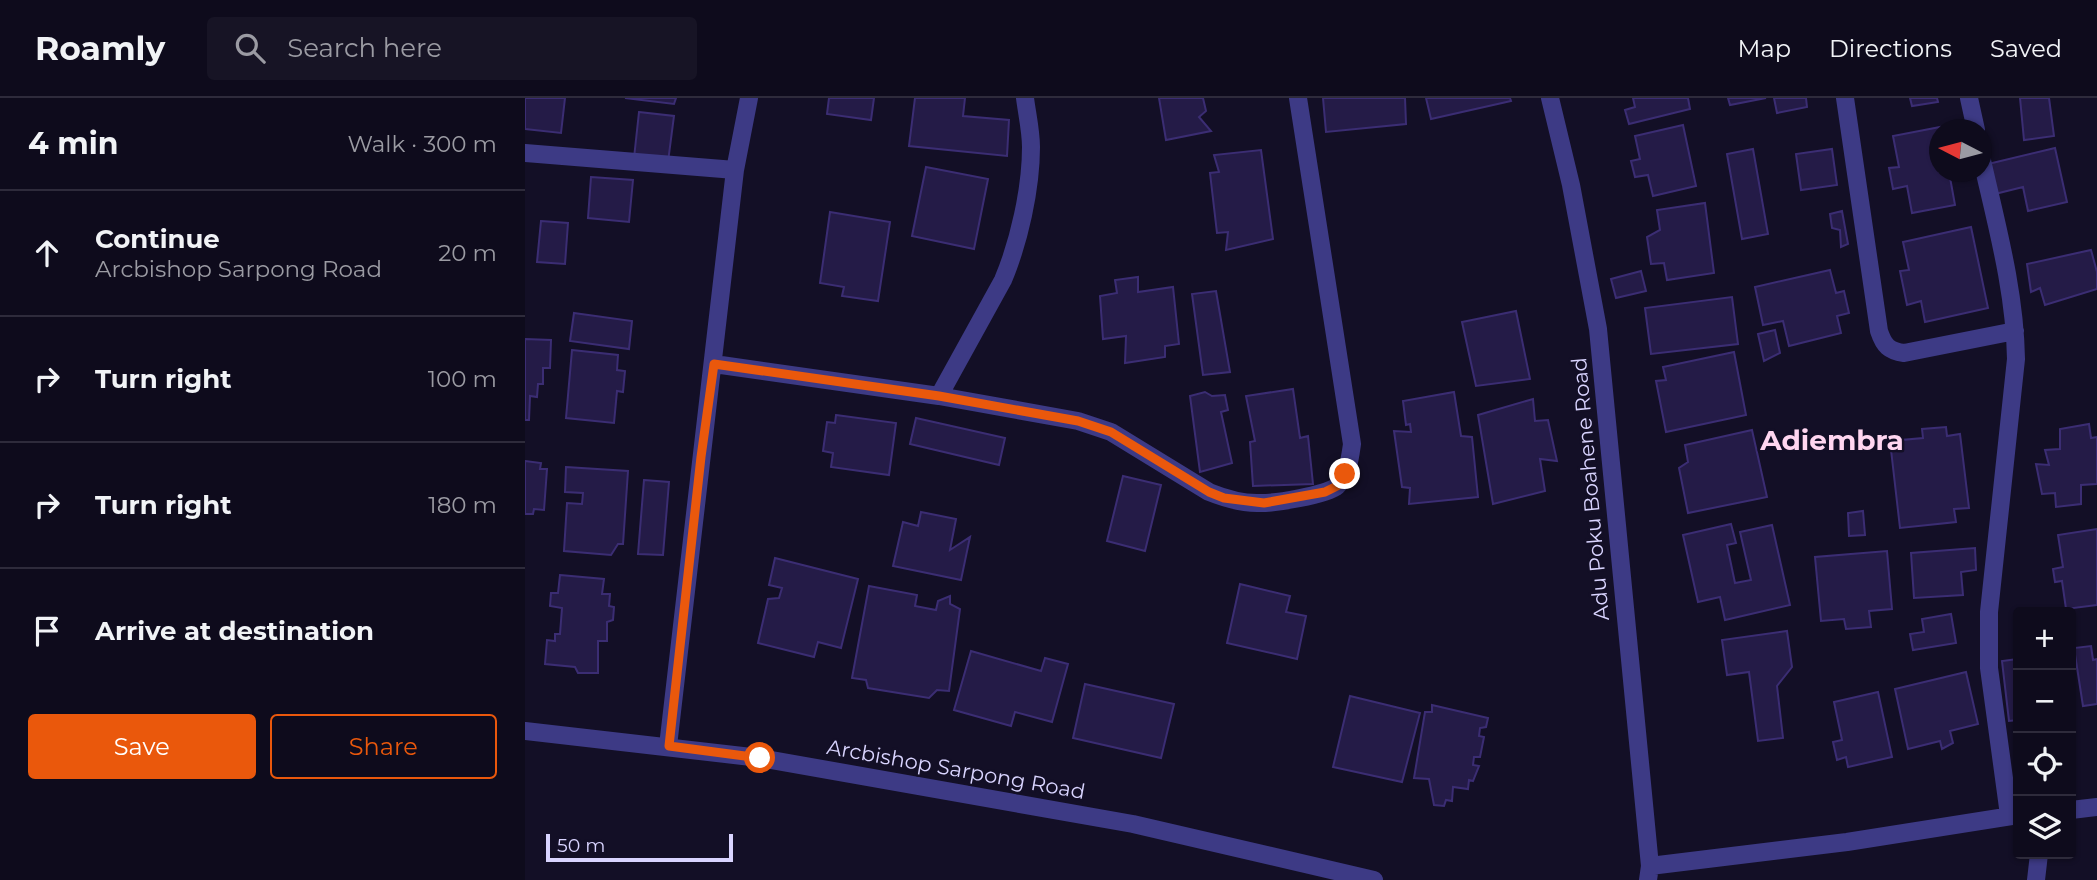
<!DOCTYPE html>
<html lang="en">
<head>
<meta charset="utf-8">
<style>
  :root { --surface:#0e0b1c; --page:#171425; --text:#f1f3f6; --muted:#9b9ba3; --line:#2e2b3b; --accent:#ea580c }
  body { margin:0; font-family:Montserrat,sans-serif; background:var(--page); color:var(--text) }
  .controls { position:absolute; right:21px; bottom:21px; display:grid; overflow:hidden; border-radius:7px; box-shadow:0 2px 5px #0004 }
  .controls button { width:63px; height:63px; display:grid; place-items:center; padding:0; border:0; border-bottom:2px solid var(--line); background:var(--surface); color:var(--text); font:35px sans-serif }
  .compass { position:absolute; left:1404px; top:21px; width:63px; height:63px; border-radius:50%; background:var(--surface); box-shadow:0 2px 5px #0004; rotate:276deg }
  .scale { position:absolute; left:21px; bottom:18px; width:187px; box-sizing:border-box; padding-left:7px; border:4px solid #d9d4ff; border-top:0; font-size:19px; line-height:24px; white-space:nowrap; color:#d9d4ff; -webkit-text-stroke:5px #130f26; paint-order:stroke }
  .stop { position:absolute; width:21px; height:21px; margin:-16px; border:5px solid #ea580c; border-radius:50%; background:#fff }
  .stop.end { background:#ea580c; border-color:#fff; box-shadow:0 2px 7px #0008 }
  .list { margin:0; padding:0; list-style:none }
  h2 { display:flex; justify-content:space-between; align-items:center; height:91px; margin:0; padding:0 28px; font-size:30px }
  h2 small { font-size:23px; font-weight:400; color:var(--muted) }
  .list li { display:grid; grid-template-columns:46px 1fr auto; gap:21px; align-items:center; box-sizing:border-box; height:126px; padding:0 28px; border-top:2px solid var(--line) }
  .list b { display:block; font-size:26px; white-space:nowrap }
  .list p { margin:0; font-size:23px; white-space:nowrap; color:var(--muted) }
  .list em { font-size:23px; font-style:normal; color:var(--muted) }
  .actions { display:flex; gap:14px; padding:21px 28px }
  .actions a { flex:1; padding:16px 0; border:2px solid var(--accent); border-radius:7px; text-align:center; font-size:24px; color:var(--accent) }
  .actions .main { background:var(--accent); color:#fff }
  .icon { flex:none; width:38px; height:38px; fill:none; stroke:currentColor; stroke-width:2; stroke-linecap:round; stroke-linejoin:round }
  .map { position:relative; flex:none; width:1572px; height:782px; overflow:hidden }
  header { display:flex; align-items:center; gap:42px; box-sizing:border-box; height:98px; padding:0 35px; background:var(--surface); border-bottom:2px solid var(--line) }
  header strong { font-size:33px }
  nav { display:flex; gap:38px; margin-inline-start:auto; font-size:24px }
  .search { width:490px; height:63px; background:var(--page); display:flex; align-items:center; gap:18px; box-sizing:border-box; padding:0 24px; border-radius:7px; color:var(--muted); font-size:26px }
  main { display:flex }
  aside { flex:1; background:var(--surface) }
  .map>svg:first-child { display:block }
</style>
</head>
<body>
<header>
<strong>Roamly</strong>
<div class="search"><svg class="icon" aria-label="search" viewBox="0 0 24 24"><circle cx="10" cy="10" r="6"/><path d="M15 15l6 6"/></svg>Search here</div>
<nav><a>Map</a><a>Directions</a><a>Saved</a></nav>
</header>
<main>
<aside>
<h2>4 min<small>Walk · 300 m</small></h2>
<ul class="list">
<li><svg class="icon" aria-label="ahead" viewBox="0 0 24 24"><path d="M12 20V5M6 11l6-6 6 6"/></svg><div><b>Continue</b><p>Arcbishop Sarpong Road</p></div><em>20 m</em></li>
<li><svg class="icon" aria-label="right" viewBox="0 0 24 24"><path d="M7 20v-9h11M14 6l5 5-5 5"/></svg><div><b>Turn right</b></div><em>100 m</em></li>
<li><svg class="icon" aria-label="right" viewBox="0 0 24 24"><path d="M7 20v-9h11M14 6l5 5-5 5"/></svg><div><b>Turn right</b></div><em>180 m</em></li>
<li><svg class="icon" aria-label="arrive" viewBox="0 0 24 24"><path d="M6 21V4h12l-3 4 3 4H6"/></svg><div><b>Arrive at destination</b></div></li>
</ul>
<div class="actions"><a class="main">Save</a><a>Share</a></div>
</aside>
<div class="map">
<svg width="1572" height="782" viewBox="0 0 1572 782">
  <rect width="100%" height="100%" fill="#130f26"/>
  <path fill="#241b47" stroke="#3b2d73" stroke-width="2" d="M0,0h40l-4,35 -36,-4z
    M100,0h51l-2,6z
    M304,0h45l-3,22 -44,-6z
    M390,0h50l-2,18 46,4 -2,36 -98,-10z
    M634,0h44l3,13 -7,6 12,14 -45,9z
    M798,0h82l1,26 -80,8z
    M901,0h84l1,3 -80,18z
    M1108,0h55l2,11 -61,15 -4,-14 10,-3z
    M1203,0h38l-36,7z
    M1249,0h32l1,9 -30,6z
    M1385,0h27l1,4 -26,4z
    M1495,0h29l5,38 -30,4z
    M114,14l35,4 -6,46 -34,-4z
    M1158,27l13,61 -43,10 -5,-21 -13,2 -4,-16 9,-2 -5,-23z
    M1415,29l-1,45h10l6,33 -43,8 -5,-27 -14,3 -4,-21 10,-1 -6,-31z
    M1530,50l12,54 -39,9 -5,-24 -28,7 -7,-30z
    M1228,51l15,85 -26,5 -15,-85z
    M1307,51l5,36 -36,5 -5,-36z
    M736,52l12,89 -47,11 2,-18 -11,1 -7,-60 9,-1 -5,-17z
    M401,69l62,12 -14,70 -62,-13z
    M66,79l42,3 -4,42 -41,-4z
    M1180,105l9,70 -47,7 -3,-17 -13,1 -4,-27 13,-7 -3,-20z
    M1317,113l6,33 -7,3 -1,-17 -8,-2 -2,-14z
    M305,114l60,10 -12,79 -36,-5 2,-9 -24,-4z
    M16,123l27,2 -3,41 -28,-2z
    M1446,129l17,81 -63,14 -4,-21 -14,4 -7,-34 9,-1 -6,-28z
    M1566,152l6,22v17l-52,16 -5,-17 -9,4 -4,-28z
    M1305,172l6,23 8,-2 5,22 -12,3 4,17 -52,13 -6,-25 -20,4 -8,-38z
    M1116,173l5,20 -30,7 -5,-19z
    M613,179v15l35,-5 6,57 -14,2v11l-40,6 1,-27 -23,3 -3,-43 17,-3 -2,-13z
    M691,193l14,81 -27,3 -11,-81z
    M1207,199l6,47 -87,10 -6,-46z
    M991,213l14,68 -54,7 -14,-64z
    M49,215l58,8 -3,28 -59,-8z
    M1250,232l5,23 -16,8 -6,-27z
    M0,241l26,1 -1,28h-7v16h-5l-1,13 -7,-1 -1,24h-4z
    M47,252l46,5 -1,15 8,1 -2,21 -6,-1 -3,32 -48,-5z
    M1209,254l12,63 -80,17 -10,-51 10,-1 -3,-13z
    M768,291l7,49 8,-2 5,48 -60,2 -3,-44 5,-1 -9,-45z
    M680,294l7,4 13,-1 3,15 -7,2 11,51 -32,9 -10,-76z
    M929,294l7,44 11,1 6,60 -69,7 1,-16 -8,-1 -8,-56 17,1 -1,-8 -4,1 -3,-24z
    M1008,301l2,22 13,-1 9,41 -17,-2 5,32 -52,13 -15,-89z
    M311,317l60,8 -7,52 -58,-8 2,-14 -10,-2 4,-29 8,1z
    M391,320l89,20 -6,27 -89,-21z
    M1564,326l2,14 6,-1v47l-16,1v19l-25,3 -1,-14 -13,1 -6,-30 13,1 -4,-15 15,-1v-20z
    M1421,329l1,9 13,-2 9,74 -15,1 2,13 -56,6 -10,-87 33,-3 -1,-9z
    M1227,332l15,67 -79,16 -9,-45 9,-6 -3,-17z
    M0,363l16,2 -1,6h7l-3,41 -10,-1 -1,5h-8z
    M41,369l62,4 -5,73h-5l-7,11 -47,-4 3,-48 15,1 1,-11 -18,-1z
    M598,378l38,9 -16,66 -38,-10z
    M119,382l25,2 -6,73 -25,-1z
    M1338,413l2,24 -16,1 -1,-23z
    M396,414l35,7 -6,31 20,-13 -9,43 -68,-14 10,-44 15,4z
    M1206,426l5,19 -9,2 8,38 16,-3 -11,-48 32,-7 18,80 -65,15 -5,-23 -22,5 -15,-67z
    M1572,431v76l-31,4 -4,-28 -7,1 -2,-13 10,-2 -5,-32z
    M1450,450l1,22 -15,2 2,23 -49,3 -3,-45z
    M1362,453l5,58 -23,2 2,16 -25,2 -2,-10 -23,2 -6,-64z
    M250,460l83,21 -17,69 -23,-6 -4,15 -56,-14 10,-44 11,-1 3,-10 -13,-3z
    M35,477l44,4 -2,15h8l-1,12 5,1 -1,13 -6,2v19h-9v32h-20l-3,-6 -30,-3 2,-24 8,1v-7h5l2,-26 -12,-2 1,-13h7z
    M715,486l50,12 -4,16 20,4 -9,43 -70,-16z
    M344,488l48,9 -2,11 21,4 2,-9 12,-5v8l10,5 -11,82 -12,-1 -8,8 -61,-10 -2,-8 -14,-2z
    M1426,516l5,29 -43,7 -3,-16 14,-2 -2,-13z
    M1262,533l5,36 -15,19 6,52 -25,3 -9,-69 -22,3 -5,-35z
    M1566,548l2,14 4,-1v45l-14,2 -9,-58z
    M446,553l70,20 4,-13 23,6 -16,58 -37,-10 -4,14 -57,-16z
    M1493,561v61l-9,1 -7,-60z
    M1441,574l12,52 -28,7 3,12 -11,6 -2,-8 -32,8 -13,-60z
    M560,586l89,20 -13,54 -88,-20z
    M1353,594l14,65 -44,10 -2,-10 -9,3 -4,-18 9,-2 -8,-38z
    M825,598l70,17 -18,69 -69,-15z
    M907,607l56,13 -2,9 -6,1 -1,8 5,1 -4,20h-6l-1,8 6,1 -6,15 -4,-1 -1,9 -15,-2 -1,14 -6,-1 -2,6 -10,-1 -5,-26 -15,-1 11,-66h7z"/>
  <g fill="none" stroke-linecap="round" stroke-linejoin="round">
    <path stroke="#3d3a85" stroke-width="18" d="M1025,0l21,87 27,144 52,537 -2,14
      M1320,0l34,233c5,15 10,20 25,22l111,-22
      M1444,0l7,32
      M0,55l210,17
      M1456,58c15,67 34,134 35,203l-27,253v56l20,147
      M189,266l225,32 139,25 33,11 98,60c15,6 32,11 48,11 15,1 70,-8 80,-17 11,-10 13,-28 15,-42l-54,-346
      M414,298l64,-116c16,-38 28,-91 28,-133 0,-16 -4,-33 -6,-49
      M0,633l235,27 373,66 241,56
      M143,648l67,-576 14,-72
      M1546,712l26,-3
      M1125,768l197,-24 171,-27
      M1511,782l3,-26"/>
  </g>
  <g fill="none" stroke-linecap="round" stroke-linejoin="round">
    <path stroke="#ea580c" stroke-width="9" d="M235,660l-91,-12 32,-289 13,-93 225,32 139,25 33,11 98,60 15,6 40,5 61,-11 12,-6 8,-12"/>
  </g>
  <g text-anchor="middle" dominant-baseline="central" stroke-width="5" stroke-linejoin="round" paint-order="stroke">
    <g font-size="21" fill="#d9d4ff" stroke="#130f26">
      <text transform="translate(1065 391) rotate(-95)">Adu Poku Boahene Road</text>
      <text transform="translate(431 671) rotate(10)">Arcbishop Sarpong Road</text>
    </g>
    <g font-size="28" font-weight="bold" fill="#ffd6f0" stroke="#130f26">
      <text x="1307" y="342">Adiembra</text>
    </g>
  </g>
</svg>
<div class="controls">
<button>+</button>
<button>−</button>
<button><svg class="icon" aria-label="locate" viewBox="0 0 24 24"><circle cx="12" cy="12" r="6"/><path d="M12 2v4M12 18v4M2 12h4M18 12h4"/></svg></button>
<button><svg class="icon" aria-label="layers" viewBox="0 0 24 24"><path d="M12 4l9 5-9 5-9-5zM3 14l9 5 9-5"/></svg></button>
</div>
<svg class="compass" viewBox="-18 -18 36 36"><path d="M0-13l5 13h-10z" fill="#e53935"/><path d="M0 13l5-13h-10z" fill="#9b9ba3"/></svg>
<div class="scale">50 m</div>
<div class="stop" style="left:235px;top:660px"></div>
<div class="stop end" style="left:820px;top:376px"></div>
</div>
</main>
</body>
</html>
